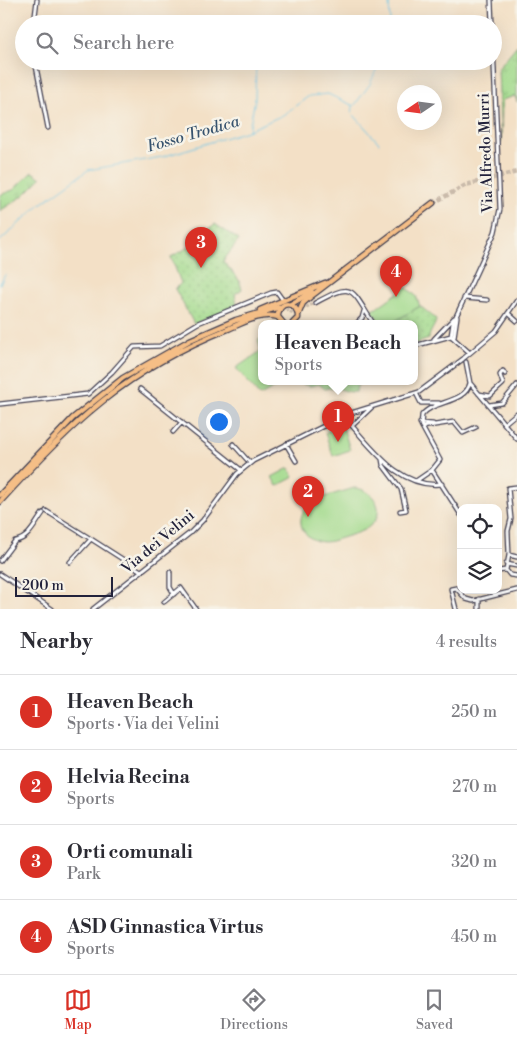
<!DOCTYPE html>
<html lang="en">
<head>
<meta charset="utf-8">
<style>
  :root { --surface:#fff; --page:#f2f2f3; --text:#2b2b33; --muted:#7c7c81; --line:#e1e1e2; --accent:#d93025 }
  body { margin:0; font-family:"Libre Bodoni",serif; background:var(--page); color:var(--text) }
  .controls { position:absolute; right:15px; bottom:15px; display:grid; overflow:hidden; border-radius:10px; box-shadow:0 5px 20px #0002 }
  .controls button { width:45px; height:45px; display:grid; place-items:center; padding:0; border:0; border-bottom:1px solid var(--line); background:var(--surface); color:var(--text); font:25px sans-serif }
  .compass { position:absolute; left:397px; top:85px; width:45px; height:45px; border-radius:50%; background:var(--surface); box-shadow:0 5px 20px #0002; rotate:257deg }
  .scale { position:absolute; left:15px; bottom:12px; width:98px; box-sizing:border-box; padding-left:5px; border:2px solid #22223b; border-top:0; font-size:14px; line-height:18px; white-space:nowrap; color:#22223b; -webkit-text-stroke:4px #f7f3e8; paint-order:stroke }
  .you { position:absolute; left:218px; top:421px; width:18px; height:18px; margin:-12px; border:4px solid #fff; border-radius:50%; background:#1a73e8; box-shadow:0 0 0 8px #1a73e833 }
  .badge { display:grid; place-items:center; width:32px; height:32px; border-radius:50%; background:var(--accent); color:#fff; font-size:16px; font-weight:700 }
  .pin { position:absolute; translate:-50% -41px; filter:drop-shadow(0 1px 2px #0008) }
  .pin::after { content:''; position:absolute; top:26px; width:18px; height:15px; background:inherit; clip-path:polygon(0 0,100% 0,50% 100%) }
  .popup { position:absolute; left:258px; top:320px; width:160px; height:65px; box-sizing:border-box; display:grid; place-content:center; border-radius:10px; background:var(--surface); filter:drop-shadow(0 1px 4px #0005); font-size:16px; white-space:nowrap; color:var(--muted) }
  .popup b { font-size:19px; color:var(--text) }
  .popup::after { content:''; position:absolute; left:50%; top:100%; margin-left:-10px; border:10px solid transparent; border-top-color:var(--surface) }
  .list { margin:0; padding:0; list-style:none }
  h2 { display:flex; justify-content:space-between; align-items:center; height:65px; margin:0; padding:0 20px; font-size:21px }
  h2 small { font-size:16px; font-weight:400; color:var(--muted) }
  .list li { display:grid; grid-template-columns:32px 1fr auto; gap:15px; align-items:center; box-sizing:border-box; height:75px; padding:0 20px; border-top:1px solid var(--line) }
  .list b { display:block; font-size:19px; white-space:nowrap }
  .list p { margin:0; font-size:16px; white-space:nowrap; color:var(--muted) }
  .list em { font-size:16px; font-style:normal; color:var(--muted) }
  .icon { flex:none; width:28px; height:28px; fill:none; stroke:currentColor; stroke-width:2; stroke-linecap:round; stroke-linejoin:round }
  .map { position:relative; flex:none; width:517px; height:609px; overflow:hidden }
  .search { position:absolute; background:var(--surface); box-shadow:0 5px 20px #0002; left:15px; right:15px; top:15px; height:55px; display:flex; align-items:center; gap:12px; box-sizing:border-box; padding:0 18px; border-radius:28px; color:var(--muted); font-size:19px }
  .sheet { height:365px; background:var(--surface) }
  nav { display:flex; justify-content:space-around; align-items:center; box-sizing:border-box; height:70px; border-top:1px solid var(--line); background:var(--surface); font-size:14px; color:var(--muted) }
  nav a { display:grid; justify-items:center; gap:2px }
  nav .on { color:var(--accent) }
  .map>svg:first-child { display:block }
</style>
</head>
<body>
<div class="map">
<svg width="517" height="609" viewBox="0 0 517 609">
  <defs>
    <pattern id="grass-tufts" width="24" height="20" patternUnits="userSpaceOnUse" patternTransform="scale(1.25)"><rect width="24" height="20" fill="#a2da8c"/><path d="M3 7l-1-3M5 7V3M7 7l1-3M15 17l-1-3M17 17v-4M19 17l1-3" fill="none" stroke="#8bbb7a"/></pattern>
    <pattern id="garden-dots" width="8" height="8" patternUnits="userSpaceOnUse" patternTransform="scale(1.25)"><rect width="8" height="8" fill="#a2da8c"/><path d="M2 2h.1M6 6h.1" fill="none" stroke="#8bbb7a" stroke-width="1.8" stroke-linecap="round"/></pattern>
  </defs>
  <rect width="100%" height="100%" fill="#f7f3e8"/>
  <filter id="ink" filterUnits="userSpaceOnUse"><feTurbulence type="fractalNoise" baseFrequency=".02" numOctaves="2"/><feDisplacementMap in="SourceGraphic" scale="10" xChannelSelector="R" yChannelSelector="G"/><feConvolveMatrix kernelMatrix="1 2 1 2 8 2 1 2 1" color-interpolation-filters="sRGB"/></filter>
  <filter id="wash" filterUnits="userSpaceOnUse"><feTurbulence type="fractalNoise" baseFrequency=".0096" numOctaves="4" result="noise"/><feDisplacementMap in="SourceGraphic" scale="20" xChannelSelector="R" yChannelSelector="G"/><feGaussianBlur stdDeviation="1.12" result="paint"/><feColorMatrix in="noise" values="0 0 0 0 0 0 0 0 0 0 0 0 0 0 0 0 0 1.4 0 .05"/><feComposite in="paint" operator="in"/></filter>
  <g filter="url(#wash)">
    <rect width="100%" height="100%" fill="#f3e0c6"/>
    <path fill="url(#grass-tufts)" stroke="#627e64" d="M517,45v57l-2,-6 -13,4 -1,43 -3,-75z
      M32,172l9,6 -17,17 -24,16v-16l13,-5z"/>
    <path fill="url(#garden-dots)" stroke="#627e64" d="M215,224l24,16 -16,21 16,19 3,9 -7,5 2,11 -43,19 -19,-35 6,-6 -10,-26 21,-12 7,11 13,-4 -17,-22 3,-3 7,4z
      M420,306l16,13c0,7 -7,12 -7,20l-15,5v-21h-22z
      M300,381h66l-9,5 -1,6c-12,1 -19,-8 -31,-3l-6,-5 -9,2 -8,-2z"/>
    <path fill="#a2da8c" stroke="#627e64" d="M406,287l10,9 4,10 -28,17h-12l-8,-12z
      M262,339v42h26l-28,15 -24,-28 25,-17 -3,-11z
      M342,424l8,26 -17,6 -8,-23z
      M289,468l5,9 -17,9 -5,-9z
      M354,488c18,0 34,22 17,37 -8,8 -25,11 -36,15 -24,9 -45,-15 -28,-33 10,-10 33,-14 47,-19z"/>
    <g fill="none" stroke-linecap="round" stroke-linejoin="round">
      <path stroke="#68c4e6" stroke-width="1" d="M389,0l1,24
        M353,107l-1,6 27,30
        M249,130l6,-31 1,-37
        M0,241l39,-36 49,-35 74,-13 85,-26 36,-16 26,-19 19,-2 26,12 16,-22 10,-23
        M0,284l5,-9"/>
    </g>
  </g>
  <g filter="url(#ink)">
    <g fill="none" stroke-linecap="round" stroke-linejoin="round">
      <path stroke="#c9baaa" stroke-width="3" stroke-dasharray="3 1.5" stroke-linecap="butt" d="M284,305l4,6 6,2 21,-10"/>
      <path stroke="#c9baaa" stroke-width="4.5" stroke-dasharray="4.5 2" stroke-linecap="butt" d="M433,203l33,-18 51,-13"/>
      <g stroke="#413e50" stroke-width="5.5">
        <path id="minor" d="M491,0l1,24
          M34,24l3,-24
          M35,61l13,67
          M464,298l23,2
          M315,303c39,-21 35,-16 58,20
          M508,313l9,8
          M357,323l5,-5 2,-7
          M451,336l2,-13 42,-91 5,-23 -7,-166
          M454,337l3,-20
          M434,339l20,-21
          M414,346l37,-10 19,17
          M464,358l32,-27 21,-31
          M466,362l4,21 47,56
          M140,389l101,81
          M416,393l5,10h18
          M479,394l11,2 13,-12 -3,-9 3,-4 2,3
          M0,404l88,-10 24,-22 22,-25 26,-1 38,-23 73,-30 6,-1 5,7
          M489,405l13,-2 15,-18
          M372,407l-20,19c24,27 50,63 90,58
          M420,423l13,1
          M505,423l12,-10
          M422,427l32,-5 9,11 13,-6
          M173,432l9,-10
          M233,444l17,19
          M286,444l10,17
          M382,459l1,6 18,24 5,21 -6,1
          M432,470l29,45
          M416,481l16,-11 8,-10 -19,-35 1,-10c11,-15 43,-11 48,-32
          M46,511l45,28
          M509,555l8,2
          M0,561l15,-20c14,-2 20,-17 28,-28
          M70,562l21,-23 50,32
          M506,564l11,2
          M506,570l4,5 7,1
          M498,571l8,-1 3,-15 -1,-24 3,-12 -3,-31 9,-1
          M170,572v15l4,7
          M0,574l52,35
          M164,602l17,-14 15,21
          M93,609l97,-76 13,-13 34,-46 16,-13 95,-47 71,-22 44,-33
          M456,609l-5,-20 5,-1 10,11 7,2 44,-11
          M479,609v-10"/>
      </g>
      <g stroke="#413e50" stroke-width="7">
        <path id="major" d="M291,304l21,-12
          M260,310l65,-27
          M298,315l5,-12 7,-6 123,-94
          M283,323l-5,-6c-1,-17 21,-17 20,1l-5,5
          M0,495l73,-77 50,-40 67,-38 46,-20 44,-13
          M0,502c71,-79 127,-133 228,-173 15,-6 33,-17 50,-12"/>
      </g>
      <use href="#minor" stroke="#fff" stroke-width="3"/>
      <use href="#major" stroke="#f5be86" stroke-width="4.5"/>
    </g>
  </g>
  <g text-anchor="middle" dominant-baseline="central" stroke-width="5" stroke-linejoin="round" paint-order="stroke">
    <g font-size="15" fill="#22223b" stroke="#f7f3e8">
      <text transform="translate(486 153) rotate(-92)">Via Alfredo Murri</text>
      <text transform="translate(158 542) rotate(-40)">Via dei Velini</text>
    </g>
    <g font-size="16" font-style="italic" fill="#37536e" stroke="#f7f3e8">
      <text transform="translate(193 134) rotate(-16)">Fosso Trodica</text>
    </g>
  </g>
</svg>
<div class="controls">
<button><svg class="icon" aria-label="locate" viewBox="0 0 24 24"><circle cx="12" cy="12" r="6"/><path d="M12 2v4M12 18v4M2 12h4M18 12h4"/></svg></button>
<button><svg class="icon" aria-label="layers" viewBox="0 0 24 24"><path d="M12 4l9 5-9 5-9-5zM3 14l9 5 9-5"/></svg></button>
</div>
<svg class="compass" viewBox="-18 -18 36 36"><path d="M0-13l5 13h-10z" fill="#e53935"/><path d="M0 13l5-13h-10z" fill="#7c7c81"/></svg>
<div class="scale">200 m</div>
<div class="you"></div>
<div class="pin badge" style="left:338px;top:442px">1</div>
<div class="popup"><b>Heaven Beach</b>Sports</div>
<div class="pin badge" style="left:308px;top:517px">2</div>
<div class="pin badge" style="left:201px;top:268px">3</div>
<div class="pin badge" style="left:396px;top:297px">4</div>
<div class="search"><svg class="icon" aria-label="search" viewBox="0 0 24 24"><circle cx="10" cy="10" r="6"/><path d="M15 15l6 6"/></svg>Search here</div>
</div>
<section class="sheet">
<h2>Nearby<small>4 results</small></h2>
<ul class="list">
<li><span class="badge">1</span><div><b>Heaven Beach</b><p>Sports · Via dei Velini</p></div><em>250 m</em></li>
<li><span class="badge">2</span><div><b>Helvia Recina</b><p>Sports</p></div><em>270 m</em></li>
<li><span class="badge">3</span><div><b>Orti comunali</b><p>Park</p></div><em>320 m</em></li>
<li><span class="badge">4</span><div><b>ASD Ginnastica Virtus</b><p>Sports</p></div><em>450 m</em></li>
</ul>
</section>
<nav>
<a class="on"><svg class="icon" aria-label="map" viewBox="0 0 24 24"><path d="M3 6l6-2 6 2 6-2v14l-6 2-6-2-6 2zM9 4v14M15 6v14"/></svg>Map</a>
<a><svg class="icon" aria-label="directions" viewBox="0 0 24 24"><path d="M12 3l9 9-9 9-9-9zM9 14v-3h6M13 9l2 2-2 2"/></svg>Directions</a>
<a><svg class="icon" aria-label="saved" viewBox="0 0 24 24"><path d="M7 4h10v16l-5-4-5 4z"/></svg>Saved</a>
</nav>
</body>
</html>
